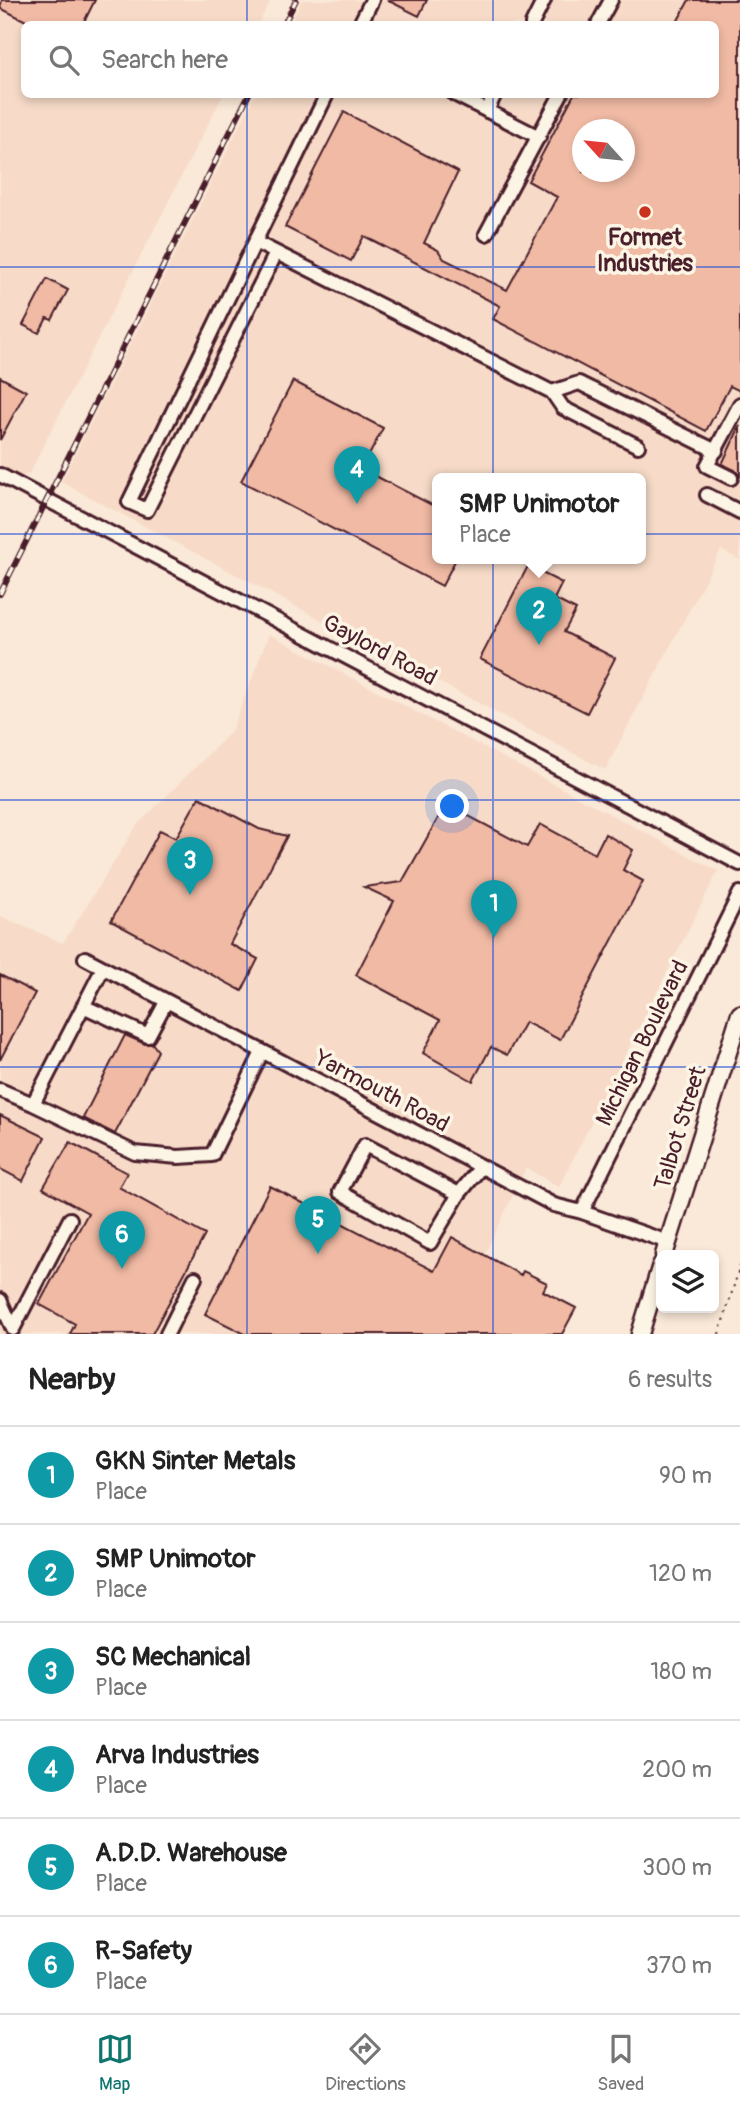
<!DOCTYPE html>
<html lang="en">
<head>
<meta charset="utf-8">
<style>
  :root { --surface:#fff; --page:#f6f6f6; --text:#222; --muted:#767676; --line:#e0e0e0; --accent:#0f766e }
  body { margin:0; font-family:Pangolin,sans-serif; background:var(--page); color:var(--text) }
  .controls { position:absolute; right:21px; bottom:21px; display:grid; overflow:hidden; border-radius:10px; box-shadow:0 4px 10px #0003 }
  .controls button { width:63px; height:63px; display:grid; place-items:center; padding:0; border:0; border-bottom:2px solid var(--line); background:var(--surface); color:var(--text); font:35px sans-serif }
  .compass { position:absolute; left:572px; top:119px; width:63px; height:63px; border-radius:50%; background:var(--surface); box-shadow:0 4px 10px #0003; rotate:297deg }
  .you { position:absolute; left:453px; top:807px; width:24px; height:24px; margin:-18px; border:5px solid #fff; border-radius:50%; background:#1a73e8; box-shadow:0 0 0 10px #1a73e833 }
  .badge { display:grid; place-items:center; width:46px; height:46px; border-radius:50%; background:var(--accent); color:#fff; font-size:23px; font-weight:700 }
  .pin { position:absolute; translate:-50% -58px; filter:drop-shadow(0 2px 4px #0008) }
  .pin::after { content:''; position:absolute; top:37px; width:24px; height:21px; background:inherit; clip-path:polygon(0 0,100% 0,50% 100%) }
  .popup { position:absolute; left:432px; top:473px; width:214px; height:91px; box-sizing:border-box; display:grid; place-content:center; border-radius:10px; background:var(--surface); filter:drop-shadow(0 2px 5px #0005); font-size:23px; white-space:nowrap; color:var(--muted) }
  .popup b { font-size:26px; color:var(--text) }
  .popup::after { content:''; position:absolute; left:50%; top:100%; margin-left:-14px; border:14px solid transparent; border-top-color:var(--surface) }
  .list { margin:0; padding:0; list-style:none }
  h2 { display:flex; justify-content:space-between; align-items:center; height:91px; margin:0; padding:0 28px; font-size:30px }
  h2 small { font-size:23px; font-weight:400; color:var(--muted) }
  .list li { display:grid; grid-template-columns:46px 1fr auto; gap:21px; align-items:center; box-sizing:border-box; height:98px; padding:0 28px; border-top:2px solid var(--line) }
  .list b { display:block; font-size:26px; white-space:nowrap }
  .list p { margin:0; font-size:23px; white-space:nowrap; color:var(--muted) }
  .list em { font-size:23px; font-style:normal; color:var(--muted) }
  .icon { flex:none; width:38px; height:38px; fill:none; stroke:currentColor; stroke-width:2; stroke-linecap:round; stroke-linejoin:round }
  .map { position:relative; flex:none; width:740px; height:1334px; overflow:hidden }
  .search { position:absolute; background:var(--surface); box-shadow:0 4px 10px #0003; left:21px; right:21px; top:21px; height:77px; display:flex; align-items:center; gap:18px; box-sizing:border-box; padding:0 24px; border-radius:10px; color:var(--muted); font-size:26px }
  .sheet { height:679px; background:var(--surface) }
  nav { display:flex; justify-content:space-around; align-items:center; box-sizing:border-box; height:98px; border-top:2px solid var(--line); background:var(--surface); font-size:19px; color:var(--muted) }
  nav a { display:grid; justify-items:center; gap:4px }
  nav .on { color:var(--accent) }
  .map>svg:first-child { display:block }
</style>
</head>
<body>
<div class="map">
<svg width="740" height="1334" viewBox="0 0 740 1334">
  <rect width="100%" height="100%" fill="#fae9d8"/>
  <filter id="ink" filterUnits="userSpaceOnUse"><feTurbulence type="fractalNoise" baseFrequency=".0143" numOctaves="2"/><feDisplacementMap in="SourceGraphic" scale="14" xChannelSelector="R" yChannelSelector="G"/><feConvolveMatrix kernelMatrix="1 2 1 2 8 2 1 2 1" color-interpolation-filters="sRGB"/></filter>
  <g filter="url(#ink)">
    <path fill="#f7dbc8" fill-rule="evenodd" d="M0,0h271l-13,24h-234v70l199,1 -194,379 -29,9z
      M302,0h438v560l-19,-10 -116,220 -544,-288 194,-387 461,-1v-70h-426zM582,130h42v42h-42zM438,479h202v80h-202z
      M269,634l449,237 -159,316 -33,-19 -79,166h-447v-418l63,27 74,-118 94,-93z"/>
    <path fill="#f0baa4" stroke="#4a1f2b" stroke-width="2" fill-rule="evenodd" d="M2,0h93l-12,24h-51l-32,-16z
      M387,0h40l-8,16z
      M689,0h51v391l-10,-5 -24,45 -213,-112 7,-13 -136,-70 -13,25 -66,-34 59,-115 114,60 -34,71 14,7 6,9 63,31 50,-93 -29,-16 46,-87h142v-70h-40zM583,130h42v42h-42z
      M47,279l21,11 -16,30 -5,-2 -8,15 -16,-8z
      M0,377l26,14 -26,49z
      M293,381l90,47 -21,41 76,39v51h18l-14,27 -201,-105z
      M740,426v50l-5,-6 -13,-6z
      M528,566l34,17 -8,16 22,11 -12,22 51,26 -28,55 -107,-54z
      M199,797l60,32 28,7 -57,108 28,15 -16,32 -131,-70 49,-91 16,8z
      M446,804l81,43 13,-23 55,30 10,-20 28,16 -10,20 20,11 -83,159 -35,-18 -18,33 -16,-8 -18,34 -50,-28 17,-33 -84,-45 38,-74 -30,-14 38,-5z
      M0,975l35,18 -35,67z
      M125,1035l20,9 7,-1 6,8 -43,83 -32,-16z
      M0,1115l45,22 -22,44 -23,-12z
      M70,1142l57,31 -8,14 86,48 -53,99h-82l5,-10 -36,-20 49,-91 -45,-25z
      M270,1186l164,85 18,-34 69,38 2,-4 24,12 -4,8 33,17 -14,26h-317l-40,-20z"/>
    <g fill="none" stroke-linecap="round" stroke-linejoin="round">
      <g stroke="#4a1f2b" stroke-width="18">
        <path id="minor" d="M360,24l12,-24
          M532,24l12,-24
          M598,24l13,-24
          M327,94l-72,148 297,150 27,-9 137,68
          M454,94l85,43
          M487,111l8,-17
          M486,234l75,-140
          M255,242l-126,260 18,8 129,-257
          M552,392l11,16 75,38
          M0,475l740,389
          M731,478l-24,-12 33,-62
          M707,495l33,17
          M85,958l469,247 28,7 86,30
          M83,1006l65,30 18,-34
          M0,1090l33,14 70,-136
          M33,1104l102,49 43,4 34,-2 50,-103
          M459,1194l-94,-49 -25,47 90,51 29,-49 22,-27
          M582,1212l158,-319
          M0,1300l13,29 57,-110
          M167,1334l28,-56"/>
      </g>
      <g stroke="#4a1f2b" stroke-width="21">
        <path id="major" d="M664,1255l76,-241
          M640,1334l21,-69"/>
      </g>
      <path stroke="#4a1f2b" stroke-width="2" stroke-dasharray="2 5" stroke-linecap="butt" d="M719,1334l21,-68"/>
      <use href="#minor" stroke="#fcf5e5" stroke-width="12"/>
      <use href="#major" stroke="#fcf5e5" stroke-width="16"/>
      <g stroke="#4a1f2b" stroke-width="6">
        <path id="rail" d="M284,24l12,-24
          M0,594l249,-500"/>
      </g>
      <use href="#rail" stroke="#fcf5e5" stroke-width="3.5" stroke-dasharray="10" stroke-linecap="butt"/>
    </g>
  </g>
  <path fill="none" stroke="#1d4ed8" stroke-width="2" stroke-opacity="0.55" d="M247,0v24M493,0v24M247,94v1240M493,94v1240M0,267h740M0,534h740M0,800h740M0,1067h740"/>
  <circle fill="#c8321e" stroke="#fcf5e5" stroke-width="2.5" cx="645" cy="212" r="7"/>
  <g text-anchor="middle" dominant-baseline="central" stroke-width="7" stroke-linejoin="round" paint-order="stroke">
    <g font-size="23" font-weight="bold" fill="#4a1f2b" stroke="#fcf5e5">
      <text x="645" y="237">Formet<tspan x="645" dy="26">Industries</tspan></text>
    </g>
    <g font-size="23" fill="#4a1f2b" stroke="#fcf5e5">
      <text transform="translate(380 650) rotate(28)">Gaylord Road</text>
      <text transform="translate(642 1043) rotate(-64)">Michigan Boulevard</text>
      <text transform="translate(382 1091) rotate(28)">Yarmouth Road</text>
      <text transform="translate(680 1128) rotate(-73)">Talbot Street</text>
    </g>
  </g>
</svg>
<div class="controls">
<button><svg class="icon" aria-label="layers" viewBox="0 0 24 24"><path d="M12 4l9 5-9 5-9-5zM3 14l9 5 9-5"/></svg></button>
</div>
<svg class="compass" viewBox="-18 -18 36 36"><path d="M0-13l5 13h-10z" fill="#e53935"/><path d="M0 13l5-13h-10z" fill="#767676"/></svg>
<div class="you"></div>
<div class="pin badge" style="left:494px;top:938px;background:#0f9aa8">1</div>
<div class="pin badge" style="left:539px;top:645px;background:#0f9aa8">2</div>
<div class="popup"><b>SMP Unimotor</b>Place</div>
<div class="pin badge" style="left:190px;top:895px;background:#0f9aa8">3</div>
<div class="pin badge" style="left:357px;top:504px;background:#0f9aa8">4</div>
<div class="pin badge" style="left:318px;top:1254px;background:#0f9aa8">5</div>
<div class="pin badge" style="left:122px;top:1269px;background:#0f9aa8">6</div>
<div class="search"><svg class="icon" aria-label="search" viewBox="0 0 24 24"><circle cx="10" cy="10" r="6"/><path d="M15 15l6 6"/></svg>Search here</div>
</div>
<section class="sheet">
<h2>Nearby<small>6 results</small></h2>
<ul class="list">
<li><span class="badge" style="background:#0f9aa8">1</span><div><b>GKN Sinter Metals</b><p>Place</p></div><em>90 m</em></li>
<li><span class="badge" style="background:#0f9aa8">2</span><div><b>SMP Unimotor</b><p>Place</p></div><em>120 m</em></li>
<li><span class="badge" style="background:#0f9aa8">3</span><div><b>SC Mechanical</b><p>Place</p></div><em>180 m</em></li>
<li><span class="badge" style="background:#0f9aa8">4</span><div><b>Arva Industries</b><p>Place</p></div><em>200 m</em></li>
<li><span class="badge" style="background:#0f9aa8">5</span><div><b>A.D.D. Warehouse</b><p>Place</p></div><em>300 m</em></li>
<li><span class="badge" style="background:#0f9aa8">6</span><div><b>R-Safety</b><p>Place</p></div><em>370 m</em></li>
</ul>
</section>
<nav>
<a class="on"><svg class="icon" aria-label="map" viewBox="0 0 24 24"><path d="M3 6l6-2 6 2 6-2v14l-6 2-6-2-6 2zM9 4v14M15 6v14"/></svg>Map</a>
<a><svg class="icon" aria-label="directions" viewBox="0 0 24 24"><path d="M12 3l9 9-9 9-9-9zM9 14v-3h6M13 9l2 2-2 2"/></svg>Directions</a>
<a><svg class="icon" aria-label="saved" viewBox="0 0 24 24"><path d="M7 4h10v16l-5-4-5 4z"/></svg>Saved</a>
</nav>
</body>
</html>
